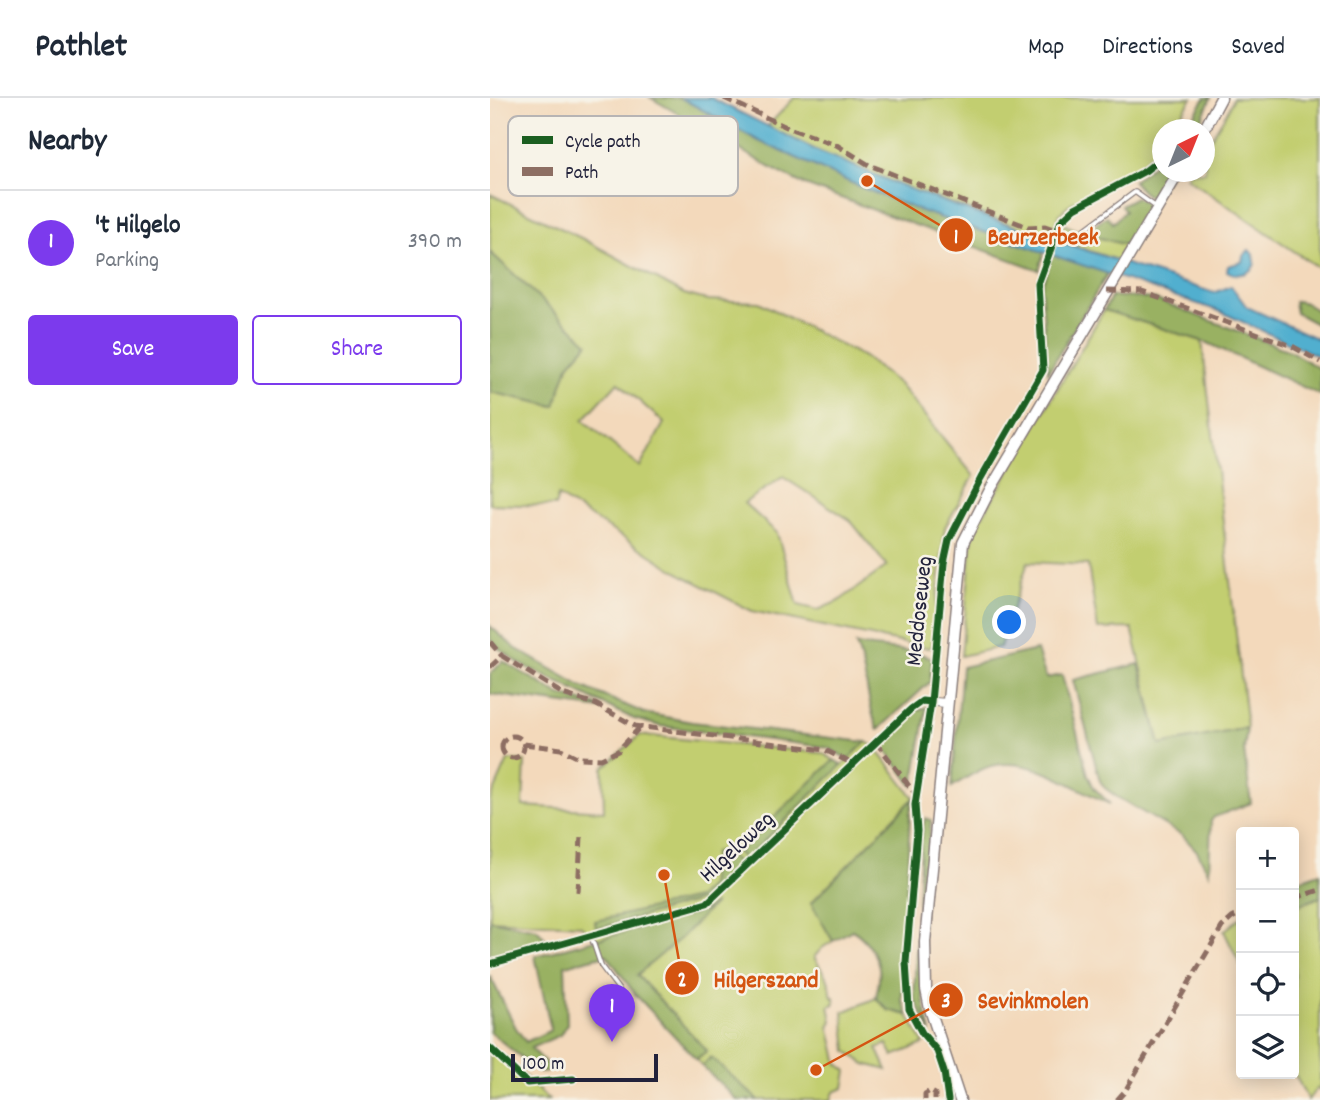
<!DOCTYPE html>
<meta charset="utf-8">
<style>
body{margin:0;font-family:Dekko,sans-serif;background:#f2f2f3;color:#1f2937}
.controls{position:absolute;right:21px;bottom:21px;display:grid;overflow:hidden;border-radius:7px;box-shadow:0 4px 18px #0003}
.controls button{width:63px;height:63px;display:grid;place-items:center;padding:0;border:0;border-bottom:2px solid #e0e1e3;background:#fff;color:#1f2937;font:35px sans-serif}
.compass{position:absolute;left:662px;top:21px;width:63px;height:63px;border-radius:50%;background:#fff;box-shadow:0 4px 18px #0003;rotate:43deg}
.scale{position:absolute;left:21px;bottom:18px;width:147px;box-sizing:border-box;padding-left:7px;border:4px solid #22223b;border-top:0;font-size:19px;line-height:24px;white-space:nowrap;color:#22223b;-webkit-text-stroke:5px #f7f3e8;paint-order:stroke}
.you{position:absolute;left:520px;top:525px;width:24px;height:24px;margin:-18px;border:5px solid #fff;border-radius:50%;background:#1a73e8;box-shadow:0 0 0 10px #1a73e833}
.badge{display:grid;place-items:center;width:46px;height:46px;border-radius:50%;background:#7c3aed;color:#fff;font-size:23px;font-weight:700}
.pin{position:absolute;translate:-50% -58px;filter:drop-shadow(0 2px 4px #0008)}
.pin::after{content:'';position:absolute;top:37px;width:24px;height:21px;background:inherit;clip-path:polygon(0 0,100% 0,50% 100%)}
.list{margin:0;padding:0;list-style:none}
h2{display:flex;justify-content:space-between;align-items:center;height:91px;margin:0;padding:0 28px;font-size:30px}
h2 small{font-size:23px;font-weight:400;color:#747a83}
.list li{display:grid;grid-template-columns:46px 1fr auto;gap:21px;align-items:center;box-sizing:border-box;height:105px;padding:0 28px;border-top:2px solid #e0e1e3}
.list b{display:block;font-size:26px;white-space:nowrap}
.list p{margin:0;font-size:23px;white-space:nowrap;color:#747a83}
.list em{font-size:23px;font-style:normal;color:#747a83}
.actions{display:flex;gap:14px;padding:21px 28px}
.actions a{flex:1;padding:16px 0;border:2px solid #7c3aed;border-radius:7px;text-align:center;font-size:24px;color:#7c3aed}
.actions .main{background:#7c3aed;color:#fff}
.icon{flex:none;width:38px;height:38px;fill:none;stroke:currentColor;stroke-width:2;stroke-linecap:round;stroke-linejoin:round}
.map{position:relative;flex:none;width:830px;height:1002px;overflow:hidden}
header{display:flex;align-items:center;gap:42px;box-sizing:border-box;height:98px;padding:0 35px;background:#fff;border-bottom:2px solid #e0e1e3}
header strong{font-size:33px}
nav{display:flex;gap:38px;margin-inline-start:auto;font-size:24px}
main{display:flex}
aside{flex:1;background:#fff}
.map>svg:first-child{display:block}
.green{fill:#c2ce70;stroke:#727856;stroke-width:2;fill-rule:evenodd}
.forest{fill:#99b162;stroke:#5e6a4e;stroke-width:2}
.water{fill:#51afcf;stroke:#3a6885;stroke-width:2}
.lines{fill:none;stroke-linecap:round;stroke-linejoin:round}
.lane-casing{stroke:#8a7e7b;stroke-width:6}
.street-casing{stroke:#8a7e7b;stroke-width:10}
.secondary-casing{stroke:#8a7e7b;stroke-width:13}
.lane{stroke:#fff;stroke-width:3.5}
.street{stroke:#fff;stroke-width:8}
.secondary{stroke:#fff;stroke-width:10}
.quiet{stroke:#8d6e63;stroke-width:5;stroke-dasharray:10 5;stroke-linecap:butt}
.cycleway-casing{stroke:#f7f3e8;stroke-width:11}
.cycleway{stroke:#1b5e20;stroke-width:7}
.labels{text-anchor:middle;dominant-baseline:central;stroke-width:5;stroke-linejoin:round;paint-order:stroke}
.street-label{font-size:23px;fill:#22223b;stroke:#f7f3e8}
.key{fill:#f7f3e8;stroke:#b7b4b4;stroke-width:2}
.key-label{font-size:19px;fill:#22223b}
.leader{fill:none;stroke:#d45411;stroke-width:2.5}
.callout-dot{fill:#d45411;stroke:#f7f3e8;stroke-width:2.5}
.mark-label{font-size:21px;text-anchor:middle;font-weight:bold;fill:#fff}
.callout-label{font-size:24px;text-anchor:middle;font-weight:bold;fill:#d45411;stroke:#f7f3e8;stroke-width:5;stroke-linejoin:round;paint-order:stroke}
</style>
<header>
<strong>Pathlet</strong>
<nav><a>Map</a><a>Directions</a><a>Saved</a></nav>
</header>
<main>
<aside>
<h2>Nearby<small></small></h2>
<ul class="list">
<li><span class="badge">1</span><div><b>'t Hilgelo</b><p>Parking</p></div><em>390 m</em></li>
</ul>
<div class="actions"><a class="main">Save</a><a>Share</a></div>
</aside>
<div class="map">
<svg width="830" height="1002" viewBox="0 0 830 1002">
<rect width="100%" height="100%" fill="#f7f3e8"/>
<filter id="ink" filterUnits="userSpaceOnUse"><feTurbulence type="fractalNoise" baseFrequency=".0143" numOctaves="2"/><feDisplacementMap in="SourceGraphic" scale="14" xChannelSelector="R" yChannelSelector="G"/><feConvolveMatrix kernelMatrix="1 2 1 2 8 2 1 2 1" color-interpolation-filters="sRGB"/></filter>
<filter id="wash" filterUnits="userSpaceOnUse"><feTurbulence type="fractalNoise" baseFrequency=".00686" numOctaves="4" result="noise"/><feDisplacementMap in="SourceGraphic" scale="28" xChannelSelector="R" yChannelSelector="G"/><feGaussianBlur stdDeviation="1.57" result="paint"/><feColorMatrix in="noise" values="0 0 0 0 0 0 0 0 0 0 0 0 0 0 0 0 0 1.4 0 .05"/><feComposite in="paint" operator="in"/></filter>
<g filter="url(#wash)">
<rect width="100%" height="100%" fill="#f3d9bb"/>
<path class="green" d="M304,0H702L682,31L673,32L672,45C648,77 607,86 576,109L569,117L560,140L412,88L328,53L277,29Z
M743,0H830V171L696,79L700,74H715V50L737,14Z
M0,96L93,141L194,196L216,202L269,204L374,259L409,286L484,378L455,429L442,549L438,550L262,513L192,477L68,398L65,408L0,406V294L64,308L78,268L98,245L0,154ZM128,284L174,325L150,369L93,322ZM293,379L360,422L397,468L349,503L328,512L308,507L287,435L254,405Z
M573,126L596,136L636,147L627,162L567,142Z
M614,212L712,243L757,630L670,647L642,530L608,531L598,467L538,464L510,549L471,558L483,434Z
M150,637L332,655L352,667L376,644L385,649L424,700L321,805L343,843L332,850L324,859L338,882L342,899H344L345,906L339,908L342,923L339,928L348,966L357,973L354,990L344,994L341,1002H268L221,960L212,968L206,961L216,954L147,877L90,827L0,822V703L18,662L35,663L33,708L114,713L113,670Z
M830,799V993L827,990L818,1002L804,975V809Z
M750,820L751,821V868L734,833Z
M386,900L398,912L418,917L434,946L403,958L397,946L387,950L397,972L375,966L357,953L353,914Z
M0,954L13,958L59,1002H0Z"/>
<path class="forest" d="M161,0H191L269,43L373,90L431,113L554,154L549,172L315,87L285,72Z
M715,0H721L708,29L706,31H696Z
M672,59L673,74H681L664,100C655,98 649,90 643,83Z
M646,99L657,106L658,111L636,147L596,136L597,133L617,118L623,125L635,113L631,107Z
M0,154L98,245L78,268L65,308L0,294Z
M562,157L618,175L558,274L551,190Z
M622,198L664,201L800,253L830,271V297L718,245L614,212Z
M807,203L816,205L830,215V228L806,215L804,204Z
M0,528L25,550L93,589L154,615L202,624L376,644L358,661L338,650L327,648L170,628L144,621L30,566L7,549L0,541Z
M366,547L425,554L442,560L440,584L388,632C376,605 378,575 366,547Z
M547,552L556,580L572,577L598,677L604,690L620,706C584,691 542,657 501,668C487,672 474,681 462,689L472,569Z
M13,563L70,597L102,606L112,611L0,596V576Z
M649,566L670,647L757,630L754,652L761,705L724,719L721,723L719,775L707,753L693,738L627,699L615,690L610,683L583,582Z
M437,609L423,688L391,645L427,612Z
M344,662L352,667L255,762L247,754Z
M424,700L420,715L412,902L418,917L398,912L386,900C387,891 391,879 389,870C386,855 375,839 362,832L343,843L321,805Z
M435,720L441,722L429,862L434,905L441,935L424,900L431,740Z
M231,752L236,753L250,767L212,802L106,831L105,823L207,800L220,788L224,754Z
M830,775V799L804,809V784Z
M225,805L191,840L147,877L217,953L206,961L145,896L117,857L75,867L77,926L70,937L41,950L60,969L57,973L50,975L0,934V878L26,930L36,944L61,932L45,858L213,813Z
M0,822L47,831L59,845L0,858Z
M221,959L268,1002H247L212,968Z"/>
<path class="water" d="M191,0H221L328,53L412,88L487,116L724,195L741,188L757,209L830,242V259L729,213L431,113L373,90L269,43Z
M759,152C776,168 753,183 737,173L738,168L752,164L753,158Z"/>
</g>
<g filter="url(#ink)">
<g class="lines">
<defs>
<path id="lane" d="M594,132L645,94L666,109
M101,838L111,868L129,892"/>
<path id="street" d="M0,866L217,805L421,611L432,603L457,605"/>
<path id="secondary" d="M714,32L731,0
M470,1002L440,911L436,891L435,844L473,445L500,392L689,74"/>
</defs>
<use href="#lane" class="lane-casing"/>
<use href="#street" class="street-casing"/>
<use href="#secondary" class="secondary-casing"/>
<use href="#lane" class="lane"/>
<use href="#street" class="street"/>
<use href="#secondary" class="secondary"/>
<path class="quiet" d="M234,0L301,31L345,46L379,67L538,129L555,128L585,139L594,132
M617,193L652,194L802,248L830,264
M0,544L12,558
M0,569L12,558L73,596L105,606L145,628L335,652L363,666
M12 649a11 11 0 1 1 22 0a11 11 0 1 1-22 0Z
M386,644L426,697
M34,646L71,651L89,660L111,661L128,653L150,629
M88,794L91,738
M804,800L830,792
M435,1002V996L440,993L445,996V1002
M627,1002L635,993L732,829L742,820L751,815"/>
<defs>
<path id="cycleway" d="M0,866L217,805L421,611L432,603L441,604
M0,950L37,985L83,981
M458,1002L454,974L447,953L432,935L419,911L416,864L427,733L425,707L441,604L454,465L459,442L491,380L553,272L548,186L571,123L585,110L655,73L673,59"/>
</defs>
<use href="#cycleway" class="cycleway-casing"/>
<use href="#cycleway" class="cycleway"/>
</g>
</g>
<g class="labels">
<g class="street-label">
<text transform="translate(431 513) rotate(-84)">Meddoseweg</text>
<text transform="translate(248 750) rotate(-43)">Hilgeloweg</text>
</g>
</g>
<rect x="18" y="18" width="230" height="80" rx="10" class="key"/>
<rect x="32" y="38" width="31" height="8" fill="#1b5e20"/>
<rect x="32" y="69" width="31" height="9" fill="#8d6e63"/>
<g class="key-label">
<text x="75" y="49">Cycle path</text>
<text x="75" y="80">Path</text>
</g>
<path class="leader" d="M377 83L466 137M174 777L192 880M326 972L456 902"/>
<g class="callout-dot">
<circle cx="377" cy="83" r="7"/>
<circle cx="174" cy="777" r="7"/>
<circle cx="326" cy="972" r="7"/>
<circle cx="466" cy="137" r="18"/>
<circle cx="192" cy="880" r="18"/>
<circle cx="456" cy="902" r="18"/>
</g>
<g class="mark-label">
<text x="466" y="145">1</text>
<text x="192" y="888">2</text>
<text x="456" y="909">3</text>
</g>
<g class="callout-label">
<text x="553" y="146">Beurzerbeek</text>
<text x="276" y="889">Hilgerszand</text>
<text x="543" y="910">Sevinkmolen</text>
</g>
</svg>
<div class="controls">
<button>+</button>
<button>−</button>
<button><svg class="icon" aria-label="locate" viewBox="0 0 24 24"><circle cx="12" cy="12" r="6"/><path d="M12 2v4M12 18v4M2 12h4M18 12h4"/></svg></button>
<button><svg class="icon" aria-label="layers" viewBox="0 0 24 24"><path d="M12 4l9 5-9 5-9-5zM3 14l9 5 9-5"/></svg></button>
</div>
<svg class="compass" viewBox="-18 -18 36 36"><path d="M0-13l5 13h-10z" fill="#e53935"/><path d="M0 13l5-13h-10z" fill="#747a83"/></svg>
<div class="scale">100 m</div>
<div class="you"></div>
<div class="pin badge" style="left:122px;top:944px">1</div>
</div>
</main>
